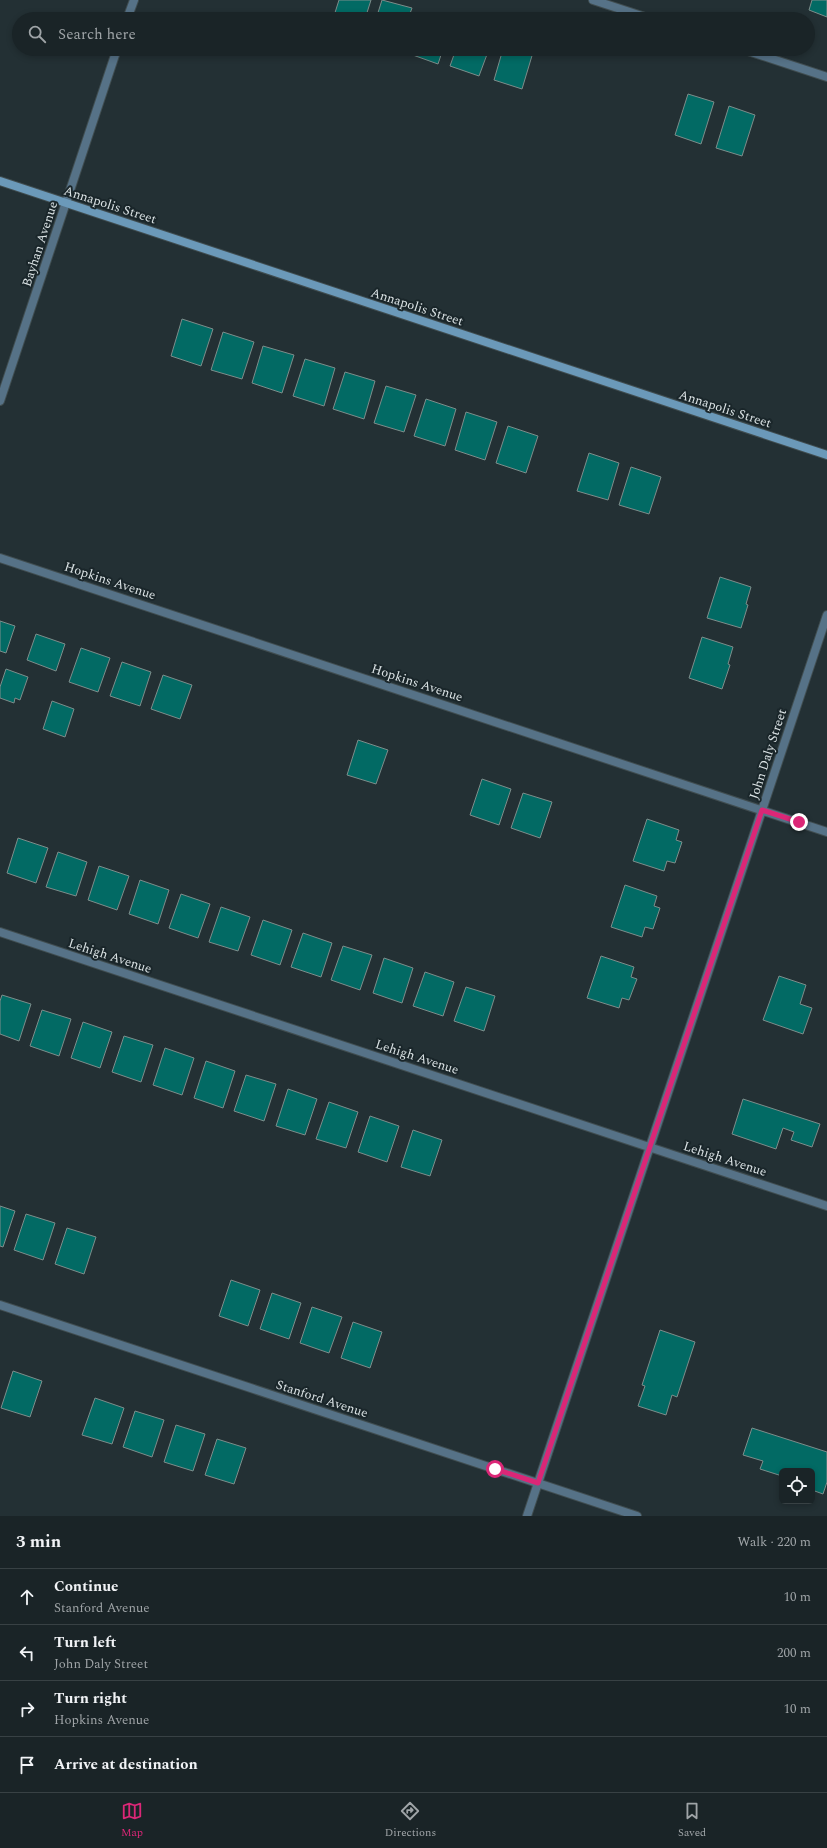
<!DOCTYPE html>
<meta charset="utf-8">
<style>
body{margin:0;font-family:Spectral,serif;background:#232c2f;color:#f1f3f6}
.controls{position:absolute;right:12px;bottom:12px;display:grid;overflow:hidden;border-radius:6px;box-shadow:0 2px 6px #0003}
.controls button{width:36px;height:36px;display:grid;place-items:center;padding:0;border:0;border-bottom:1px solid #384144;background:#1a2427;color:#f1f3f6;font:20px sans-serif}
.stop{position:absolute;width:12px;height:12px;margin:-9px;border:3px solid #db2777;border-radius:50%;background:#fff}
.stop.end{background:#db2777;border-color:#fff;box-shadow:0 1px 4px #0008}
.list{margin:0;padding:0;list-style:none}
h2{display:flex;justify-content:space-between;align-items:center;height:52px;margin:0;padding:0 16px;font-size:17px}
h2 small{font-size:13px;font-weight:400;color:#9fa4a7}
.list li{display:grid;grid-template-columns:26px 1fr auto;gap:12px;align-items:center;box-sizing:border-box;height:56px;padding:0 16px;border-top:1px solid #384144}
.list b{display:block;font-size:15px;white-space:nowrap}
.list p{margin:0;font-size:13px;white-space:nowrap;color:#9fa4a7}
.list em{font-size:13px;font-style:normal;color:#9fa4a7}
.icon{flex:none;width:22px;height:22px;fill:none;stroke:currentColor;stroke-width:2;stroke-linecap:round;stroke-linejoin:round}
.map{position:relative;flex:none;width:827px;height:1516px;overflow:hidden}
.search{position:absolute;background:#1a2427;box-shadow:0 2px 6px #0003;left:12px;right:12px;top:12px;height:44px;display:flex;align-items:center;gap:10px;box-sizing:border-box;padding:0 14px;border-radius:22px;color:#9fa4a7;font-size:15px}
.sheet{height:276px;background:#1a2427}
nav{display:flex;justify-content:space-around;align-items:center;box-sizing:border-box;height:56px;border-top:1px solid #384144;background:#1a2427;font-size:11px;color:#9fa4a7}
nav a{display:grid;justify-items:center;gap:2px}
nav .on{color:#db2777}
.map>svg:first-child{display:block}
.building{fill:#026a64;stroke:#7d8d8b}
.lines{fill:none;stroke-linecap:round;stroke-linejoin:round}
.street-casing{stroke:#404d50;stroke-width:10}
.secondary-casing{stroke:#404d50;stroke-width:10}
.street{stroke:#567287;stroke-width:8}
.secondary{stroke:#6b99b9;stroke-width:8}
.route{stroke:#db2777;stroke-width:5}
.labels{text-anchor:middle;dominant-baseline:central;stroke-width:4;stroke-linejoin:round;paint-order:stroke}
.street-label{font-size:13px;fill:#dbe3e5;stroke:#1a262a}
</style>
<div class="map">
<svg width="827" height="1516" viewBox="0 0 827 1516">
<rect width="100%" height="100%" fill="#233034"/>
<path class="building" d="M339,0H371L365,19H333Z
M382,0L412,8L408,19H376Z
M812,0H827V17L809,10Z
M424,13L442,19H421Z
M411,49H443L438,64L410,54Z
M456,49H489L479,76L450,66Z
M503,49H534L522,89L494,80Z
M688,94L714,102L701,144L675,135Z
M729,106L755,115L742,156L716,148Z
M182,319L213,329L201,366L171,356Z
M223,332L254,342L242,379L211,370Z
M263,346L294,355L282,393L252,383Z
M305,359L335,368L324,406L293,396Z
M345,372L375,381L364,419L333,409Z
M386,386L416,395L404,432L374,423Z
M426,399L456,409L445,446L414,436Z
M466,412L497,422L485,460L455,450Z
M508,426L538,436L526,473L496,463Z
M589,453L619,463L608,500L577,491Z
M631,467L661,477L649,514L619,505Z
M720,577L751,587L746,604L748,605L741,628L707,618Z
M0,621L15,626L6,653L0,651Z
M36,634L65,644L56,671L27,660Z
M702,637L733,647L728,664L730,665L722,689L689,678Z
M81,648L110,658L98,692L69,682Z
M122,662L151,672L140,706L110,696Z
M6,669L28,677L20,700L15,698L14,703L0,698V687Z
M163,675L192,685L180,719L151,709Z
M52,701L74,709L65,737L43,729Z
M358,740L388,750L376,784L347,775Z
M482,779L511,789L499,825L470,815Z
M523,793L552,802L540,838L511,828Z
M647,819L679,830L676,840L682,842L675,863L667,861L664,871L633,861Z
M18,838L48,848L36,883L7,873Z
M58,852L87,862L76,896L46,887Z
M99,866L129,876L117,910L88,900Z
M140,880L169,890L158,924L129,914Z
M625,885L657,896L654,906L660,908L653,929L645,927L642,937L611,927Z
M181,894L210,904L198,938L169,928Z
M221,907L250,917L238,951L209,942Z
M263,920L292,930L280,965L251,955Z
M303,933L332,943L321,977L291,967Z
M343,946L372,955L360,990L331,980Z
M601,956L634,967L631,977L637,979L629,1000L622,998L619,1008L587,998Z
M384,958L413,968L402,1003L373,993Z
M425,972L454,982L443,1016L413,1006Z
M779,976L806,985L800,1004L812,1008L803,1034L763,1020Z
M466,987L495,996L484,1031L454,1021Z
M2,995L31,1004L19,1041L0,1034V1001Z
M42,1010L71,1019L59,1056L30,1046Z
M83,1022L112,1032L100,1068L71,1058Z
M124,1036L153,1045L141,1082L112,1072Z
M165,1048L194,1058L182,1095L153,1085Z
M206,1061L235,1071L223,1108L194,1098Z
M246,1075L276,1084L264,1121L234,1111Z
M288,1089L317,1099L305,1135L276,1126Z
M743,1099L820,1124L812,1147L791,1140L794,1132L783,1128L776,1149L732,1134Z
M329,1102L358,1112L346,1148L316,1139Z
M370,1116L399,1126L387,1162L358,1152Z
M413,1130L442,1140L430,1176L401,1167Z
M0,1206L15,1211L3,1247L0,1246Z
M26,1214L55,1223L43,1260L14,1250Z
M67,1228L96,1237L84,1274L55,1264Z
M231,1280L260,1290L248,1326L219,1316Z
M272,1293L301,1303L289,1339L260,1329Z
M312,1307L342,1317L329,1353L300,1343Z
M353,1322L382,1332L370,1368L341,1358Z
M660,1330L695,1342L677,1397L672,1395L666,1415L638,1406L645,1386L642,1385Z
M13,1371L42,1381L30,1417L1,1408Z
M95,1398L124,1408L112,1444L82,1435Z
M135,1411L164,1420L152,1457L123,1447Z
M176,1425L205,1434L193,1471L164,1462Z
M752,1428L827,1452V1482L823,1494L812,1490V1471H782V1476L760,1469L763,1461L743,1455Z
M217,1439L246,1448L234,1484L205,1475Z"/>
<g class="lines">
<defs>
<path id="street" d="M593,0L651,19
M127,19L134,0
M742,49L827,77
M0,401L117,49
M0,558L827,832
M0,932L827,1206
M0,1305L637,1516
M527,1516L827,615"/>
<path id="secondary" d="M0,181L827,455"/>
</defs>
<use href="#street" class="street-casing"/>
<use href="#secondary" class="secondary-casing"/>
<use href="#street" class="street"/>
<use href="#secondary" class="secondary"/>
</g>
<g class="lines">
<path class="route" d="M495,1469L538,1483L762,810L799,822"/>
</g>
<g class="labels">
<g class="street-label">
<text transform="translate(110 205) rotate(18)">Annapolis Street</text>
<text transform="translate(40 244) rotate(-72)">Bayhan Avenue</text>
<text transform="translate(417 307) rotate(18)">Annapolis Street</text>
<text transform="translate(725 409) rotate(18)">Annapolis Street</text>
<text transform="translate(110 581) rotate(18)">Hopkins Avenue</text>
<text transform="translate(417 683) rotate(18)">Hopkins Avenue</text>
<text transform="translate(768 754) rotate(-72)">John Daly Street</text>
<text transform="translate(110 956) rotate(18)">Lehigh Avenue</text>
<text transform="translate(417 1057) rotate(18)">Lehigh Avenue</text>
<text transform="translate(725 1159) rotate(18)">Lehigh Avenue</text>
<text transform="translate(322 1399) rotate(18)">Stanford Avenue</text>
</g>
</g>
</svg>
<div class="controls">
<button><svg class="icon" aria-label="locate" viewBox="0 0 24 24"><circle cx="12" cy="12" r="6"/><path d="M12 2v4M12 18v4M2 12h4M18 12h4"/></svg></button>
</div>
<div class="stop" style="left:495px;top:1469px"></div>
<div class="stop end" style="left:799px;top:822px"></div>
<div class="search"><svg class="icon" aria-label="search" viewBox="0 0 24 24"><circle cx="10" cy="10" r="6"/><path d="M15 15l6 6"/></svg>Search here</div>
</div>
<section class="sheet">
<h2>3 min<small>Walk · 220 m</small></h2>
<ul class="list">
<li><svg class="icon" aria-label="ahead" viewBox="0 0 24 24"><path d="M12 20V5M6 11l6-6 6 6"/></svg><div><b>Continue</b><p>Stanford Avenue</p></div><em>10 m</em></li>
<li><svg class="icon" aria-label="left" viewBox="0 0 24 24"><path d="M17 20v-9H6M10 6l-5 5 5 5"/></svg><div><b>Turn left</b><p>John Daly Street</p></div><em>200 m</em></li>
<li><svg class="icon" aria-label="right" viewBox="0 0 24 24"><path d="M7 20v-9h11M14 6l5 5-5 5"/></svg><div><b>Turn right</b><p>Hopkins Avenue</p></div><em>10 m</em></li>
<li><svg class="icon" aria-label="arrive" viewBox="0 0 24 24"><path d="M6 21V4h12l-3 4 3 4H6"/></svg><div><b>Arrive at destination</b></div></li>
</ul>
</section>
<nav>
<a class="on"><svg class="icon" aria-label="map" viewBox="0 0 24 24"><path d="M3 6l6-2 6 2 6-2v14l-6 2-6-2-6 2zM9 4v14M15 6v14"/></svg>Map</a>
<a><svg class="icon" aria-label="directions" viewBox="0 0 24 24"><path d="M12 3l9 9-9 9-9-9zM9 14v-3h6M13 9l2 2-2 2"/></svg>Directions</a>
<a><svg class="icon" aria-label="saved" viewBox="0 0 24 24"><path d="M7 4h10v16l-5-4-5 4z"/></svg>Saved</a>
</nav>
